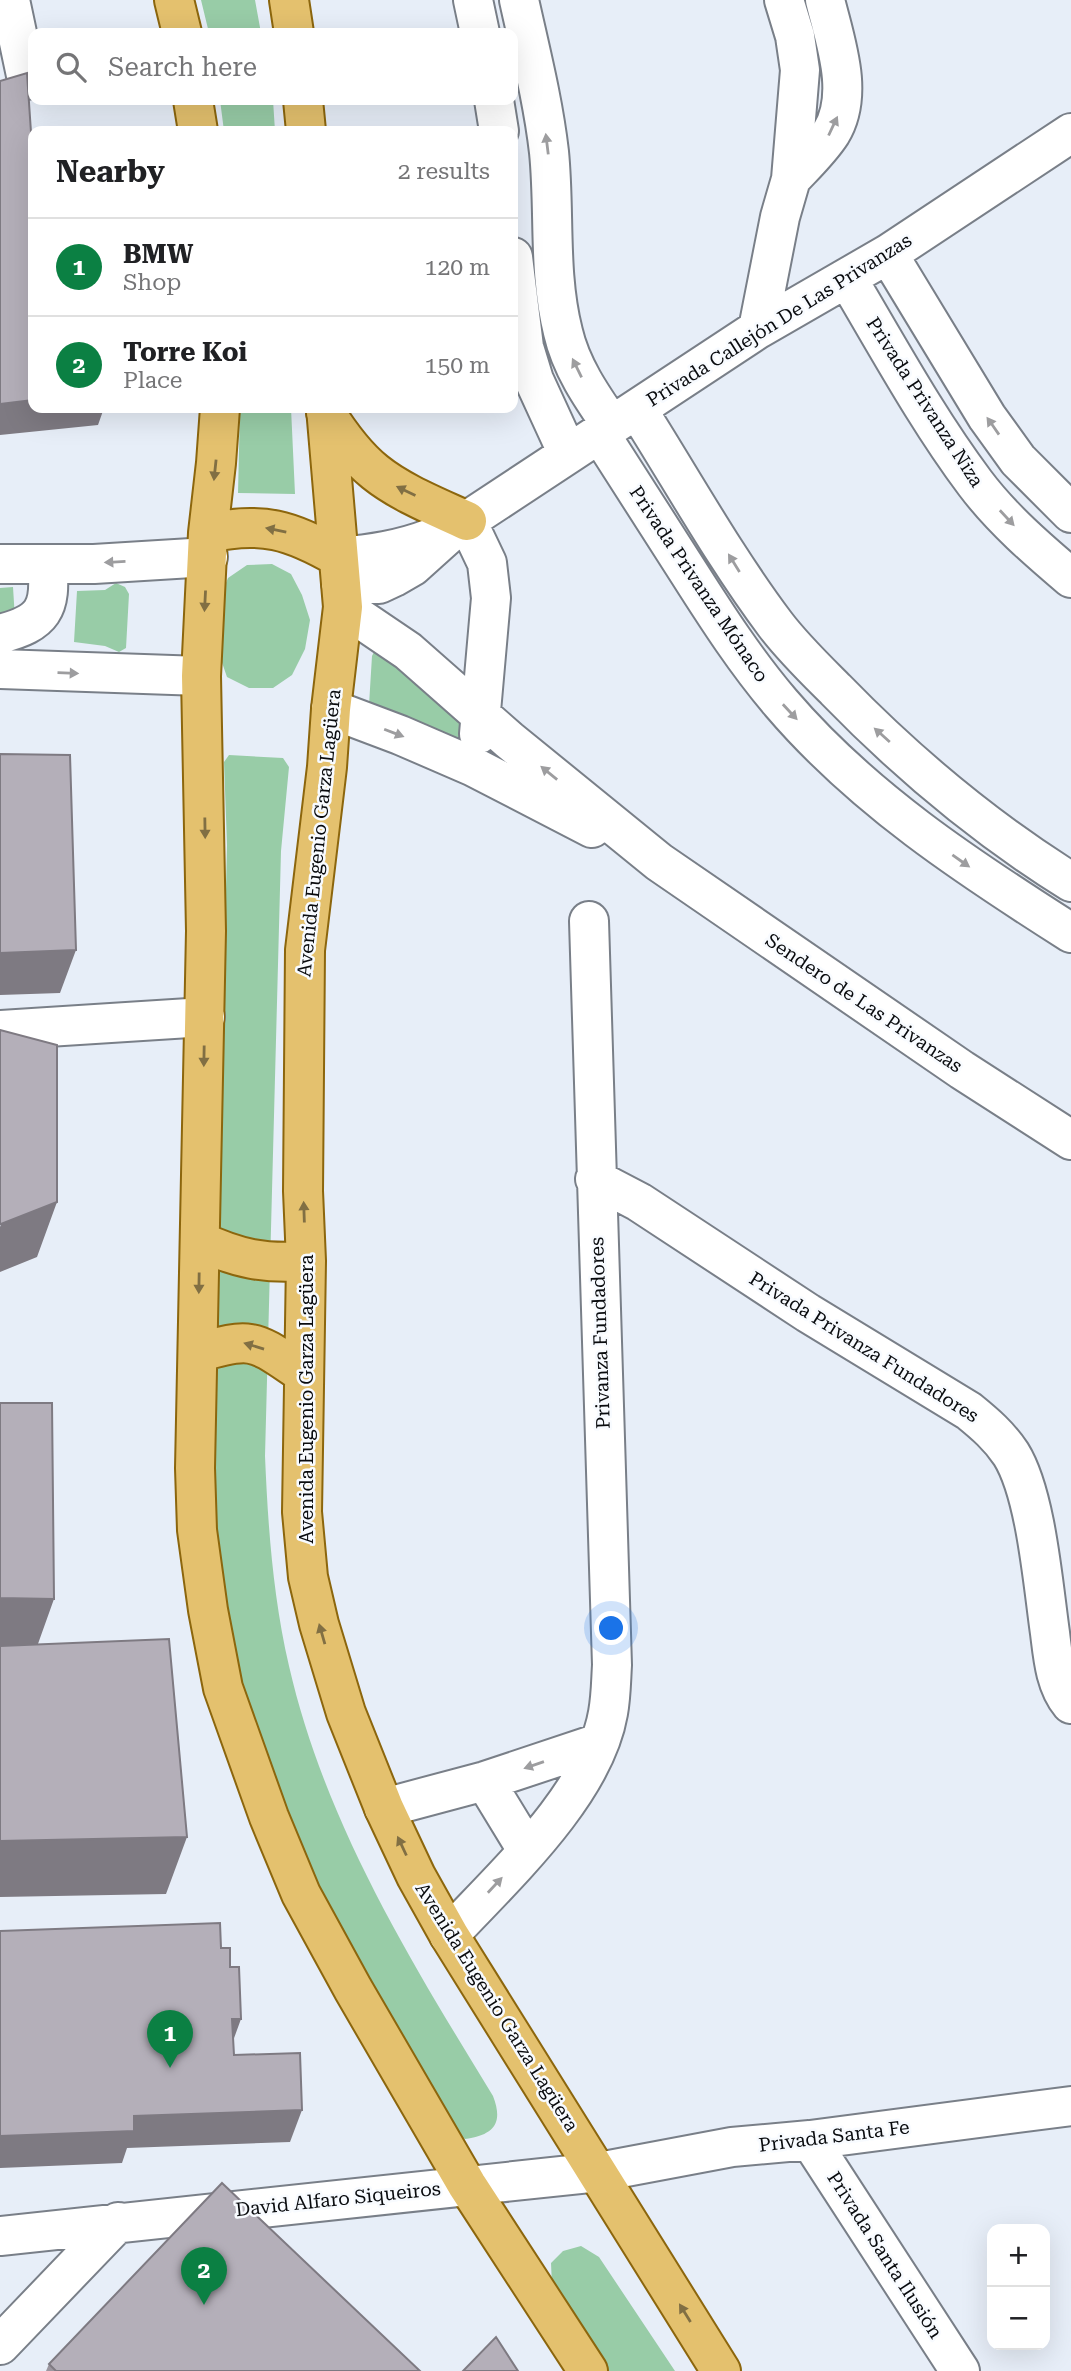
<!DOCTYPE html>
<meta charset="utf-8">
<style>
body{margin:0;font-family:"Roboto Serif",serif;background:#f6f6f6;color:#202124}
.controls{position:absolute;right:21px;bottom:21px;display:grid;overflow:hidden;border-radius:14px;box-shadow:0 7px 28px #0002}
.controls button{width:63px;height:63px;display:grid;place-items:center;padding:0;border:0;border-bottom:2px solid #e0e0e0;background:#fff;color:#202124;font:35px sans-serif}
.you{position:absolute;left:612px;top:1629px;width:24px;height:24px;margin:-18px;border:5px solid #fff;border-radius:50%;background:#1a73e8;box-shadow:0 0 0 10px #1a73e833}
.badge{display:grid;place-items:center;width:46px;height:46px;border-radius:50%;background:#0b8043;color:#fff;font-size:23px;font-weight:700}
.pin{position:absolute;translate:-50% -58px;filter:drop-shadow(0 2px 4px #0008)}
.pin::after{content:'';position:absolute;top:37px;width:24px;height:21px;background:inherit;clip-path:polygon(0 0,100% 0,50% 100%)}
.list{margin:0;padding:0;list-style:none}
h2{display:flex;justify-content:space-between;align-items:center;height:91px;margin:0;padding:0 28px;font-size:30px}
h2 small{font-size:23px;font-weight:400;color:#757577}
.list li{display:grid;grid-template-columns:46px 1fr auto;gap:21px;align-items:center;box-sizing:border-box;height:98px;padding:0 28px;border-top:2px solid #e0e0e0}
.list b{display:block;font-size:26px;white-space:nowrap}
.list p{margin:0;font-size:23px;white-space:nowrap;color:#757577}
.list em{font-size:23px;font-style:normal;color:#757577}
.icon{flex:none;width:38px;height:38px;fill:none;stroke:currentColor;stroke-width:2;stroke-linecap:round;stroke-linejoin:round}
.map{position:relative;flex:none;width:1071px;height:2371px;overflow:hidden}
.search{position:absolute;background:#fff;box-shadow:0 7px 28px #0002;left:28px;top:28px;width:490px;height:77px;display:flex;align-items:center;gap:18px;box-sizing:border-box;padding:0 24px;border-radius:14px;color:#757577;font-size:26px}
.panel{position:absolute;background:#fff;box-shadow:0 7px 28px #0002;left:28px;top:126px;width:490px;height:287px;border-radius:14px}
.map>svg:first-child{display:block}
.grass{fill:#98cca7}
.lines{fill:none;stroke-linecap:round;stroke-linejoin:round}
.minor-casing{stroke:#797f88;stroke-width:42}
.major-casing{stroke:#8c660d;stroke-width:42}
.minor{stroke:#fff;stroke-width:38}
.major{stroke:#e4c16e;stroke-width:38}
.wall{fill:#9b969f}
.shaded-wall{fill:#7e7a82}
.building{fill:#b4afb9;stroke:#7e7a82;stroke-width:2}
.oneway{fill:#9d9d9f}
.oneway2{fill:#816f43}
.labels{text-anchor:middle;dominant-baseline:central;stroke-width:5;stroke-linejoin:round;paint-order:stroke}
.street-label{font-size:19px;fill:#090b0e;stroke:#f8fbff}
</style>
<div class="map">
<svg width="1071" height="2371" viewBox="0 0 1071 2371">
<rect width="100%" height="100%" fill="#e7eef8"/>
<path class="grass" d="M201,0H255L261,33H209Z
M220,100H273L275,131H224Z
M240,408H291L295,494L238,493Z
M272,564L291,574L302,595L310,620L305,649L292,675L273,688H249L227,677L217,648L218,602L228,578L247,565Z
M116,583L125,587L129,594L126,648L119,652L105,646L74,642L77,591L105,590Z
M13,587L15,619L0,621V588Z
M376,648L467,729L468,738L456,739L369,705L372,656Z
M229,755L283,758L289,767L281,851L265,1456C268,1527 273,1597 289,1666C325,1823 410,1960 493,2096C504,2124 493,2135 465,2139L453,2132L312,1887L236,1676L215,1546L213,1456L227,845L224,762Z
M581,2246L599,2257L675,2371H609L552,2286L551,2263L563,2251Z"/>
<g class="lines">
<defs>
<path id="minor" d="M10,0L27,80
M473,0L480,33
M519,0C530,50 543,100 549,152C555,212 548,273 563,332C571,367 592,397 612,426
M494,100L499,131
M791,179C804,165 820,150 831,133C855,94 835,41 825,0
M888,254L987,417L1018,460L1071,513
M513,257L524,347L534,380L568,454
M847,278C888,347 927,419 975,483C1002,519 1038,550 1071,578
M758,329L780,217L791,179L800,70L795,36L784,0
M637,409C682,480 724,556 775,624C793,648 815,669 836,690C906,762 986,829 1071,882
M600,434C629,480 659,526 689,573C717,617 746,662 781,703C862,798 967,867 1071,933
M467,521L487,563L491,598L479,734
M338,557C371,554 400,550 431,538
M0,564H94L208,557
M341,583L379,584L394,577L413,566L453,530L758,329L888,254L1071,133
M343,607L408,651L509,740L659,862L962,1070L1071,1140
M0,634C43,623 52,609 47,565
M0,669L201,676
M331,709L400,735L474,767L592,828
M0,1030L205,1017
M595,1179L639,1202L808,1313L969,1411C985,1424 999,1436 1011,1454C1036,1494 1043,1584 1050,1633C1053,1657 1055,1685 1071,1704
M485,1781L527,1850
M384,1808L485,1781L599,1743
M449,1935C503,1877 594,1794 608,1713C611,1697 611,1681 612,1665L589,921
M810,2140L960,2371
M0,2236L599,2172L732,2147L810,2140L1071,2106
M0,2345L118,2222"/>
<path id="major" d="M174,0L182,33
M289,0L294,33
M193,100L198,131
M303,100L306,131
M220,408L216,463L208,533L201,676L206,931L195,1468L197,1530L208,1610L223,1688L269,1817L301,1894L353,1989L467,2185L588,2371
M326,408L343,607L331,709L327,767L305,950L303,1191L306,1261L302,1512L308,1577L319,1624L346,1713L384,1808L416,1876L449,1935L721,2371
M326,413C340,435 355,456 375,472C401,493 437,507 467,521
M208,533C262,521 291,530 338,557
M200,1241C238,1259 264,1264 306,1261
M198,1353C255,1335 256,1342 304,1374"/>
</defs>
<use href="#minor" class="minor-casing"/>
<use href="#major" class="major-casing"/>
<use href="#minor" class="minor"/>
<use href="#major" class="major"/>
</g>
<path class="wall" d="M49,2364L420,2371H46Z"/>
<path class="shaded-wall" d="M33,400V408H104L98,425L0,435V404Z
M76,950L60,993L0,995V953Z
M57,1202L37,1257L0,1272V1227L1,1224Z
M0,1598L54,1599L34,1655L0,1654Z
M187,1837L166,1894L0,1897V1841Z
M232,2019H241L229,2052Z
M302,2110L290,2142L127,2148L122,2163L0,2168V2136L134,2116Z"/>
<path class="building" d="M27,73L33,162V400L0,404V81Z
M0,754L70,755L76,950L0,953Z
M0,1030L57,1045V1202L1,1224H0Z
M0,1403H52L54,1599L0,1598Z
M169,1639L187,1837L0,1841V1646Z
M220,1923L221,1948H230V1967H239L241,2019H232L234,2055L300,2053L302,2110L134,2116V2131L0,2136V1931Z
M222,2183L420,2371H56L49,2364Z
M496,2337L518,2371H463Z"/>
<defs><path id="oneway-solid" d="M-6-.8H1V-3.2L6.5 0L1 3.2V.8H-6Z" transform="scale(1.75)"/></defs>
<g class="oneway">
<use href="#oneway-solid" transform="translate(833 126) rotate(-65)"/>
<use href="#oneway-solid" transform="translate(547 144) rotate(-97)"/>
<use href="#oneway-solid" transform="translate(577 368) rotate(-116)"/>
<use href="#oneway-solid" transform="translate(993 426) rotate(-125)"/>
<use href="#oneway-solid" transform="translate(1007 518) rotate(47)"/>
<use href="#oneway-solid" transform="translate(115 562) rotate(177)"/>
<use href="#oneway-solid" transform="translate(734 563) rotate(-122)"/>
<use href="#oneway-solid" transform="translate(68 673) rotate(2)"/>
<use href="#oneway-solid" transform="translate(790 712) rotate(47)"/>
<use href="#oneway-solid" transform="translate(394 733) rotate(21)"/>
<use href="#oneway-solid" transform="translate(882 735) rotate(-138)"/>
<use href="#oneway-solid" transform="translate(549 773) rotate(-141)"/>
<use href="#oneway-solid" transform="translate(961 861) rotate(35)"/>
<use href="#oneway-solid" transform="translate(534 1765) rotate(161)"/>
<use href="#oneway-solid" transform="translate(495 1885) rotate(-47)"/>
</g>
<g class="oneway2">
<use href="#oneway-solid" transform="translate(215 470) rotate(96)"/>
<use href="#oneway-solid" transform="translate(406 491) rotate(-154)"/>
<use href="#oneway-solid" transform="translate(276 530) rotate(-169)"/>
<use href="#oneway-solid" transform="translate(205 601) rotate(93)"/>
<use href="#oneway-solid" transform="translate(205 828) rotate(89)"/>
<use href="#oneway-solid" transform="translate(204 1056) rotate(91)"/>
<use href="#oneway-solid" transform="translate(304 1212) rotate(-92)"/>
<use href="#oneway-solid" transform="translate(199 1283) rotate(91)"/>
<use href="#oneway-solid" transform="translate(254 1346) rotate(-163)"/>
<use href="#oneway-solid" transform="translate(322 1634) rotate(-106)"/>
<use href="#oneway-solid" transform="translate(402 1846) rotate(-115)"/>
<use href="#oneway-solid" transform="translate(685 2313) rotate(-122)"/>
</g>
<g class="labels">
<g class="street-label">
<text transform="translate(779 320) rotate(-32)">Privada Callejón De Las Privanzas</text>
<text transform="translate(925 402) rotate(57)">Privada Privanza Niza</text>
<text transform="translate(699 584) rotate(56)">Privada Privanza Mónaco</text>
<text transform="translate(319 833) rotate(-84)">Avenida Eugenio Garza Lagüera</text>
<text transform="translate(864 1003) rotate(34)">Sendero de Las Privanzas</text>
<text transform="translate(600 1333) rotate(-92)">Privanza Fundadores</text>
<text transform="translate(864 1347) rotate(32)">Privada Privanza Fundadores</text>
<text transform="translate(306 1399) rotate(-90)">Avenida Eugenio Garza Lagüera</text>
<text transform="translate(497 2007) rotate(58)">Avenida Eugenio Garza Lagüera</text>
<text transform="translate(834 2136) rotate(-7)">Privada Santa Fe</text>
<text transform="translate(338 2199) rotate(-6)">David Alfaro Siqueiros</text>
<text transform="translate(885 2255) rotate(57)">Privada Santa Ilusión</text>
</g>
</g>
</svg>
<div class="controls">
<button>+</button>
<button>−</button>
</div>
<div class="you"></div>
<div class="pin badge" style="left:170px;top:2068px">1</div>
<div class="pin badge" style="left:204px;top:2305px">2</div>
<div class="search"><svg class="icon" aria-label="search" viewBox="0 0 24 24"><circle cx="10" cy="10" r="6"/><path d="M15 15l6 6"/></svg>Search here</div>
<section class="panel">
<h2>Nearby<small>2 results</small></h2>
<ul class="list">
<li><span class="badge">1</span><div><b>BMW</b><p>Shop</p></div><em>120 m</em></li>
<li><span class="badge">2</span><div><b>Torre Koi</b><p>Place</p></div><em>150 m</em></li>
</ul>
</section>
</div>
